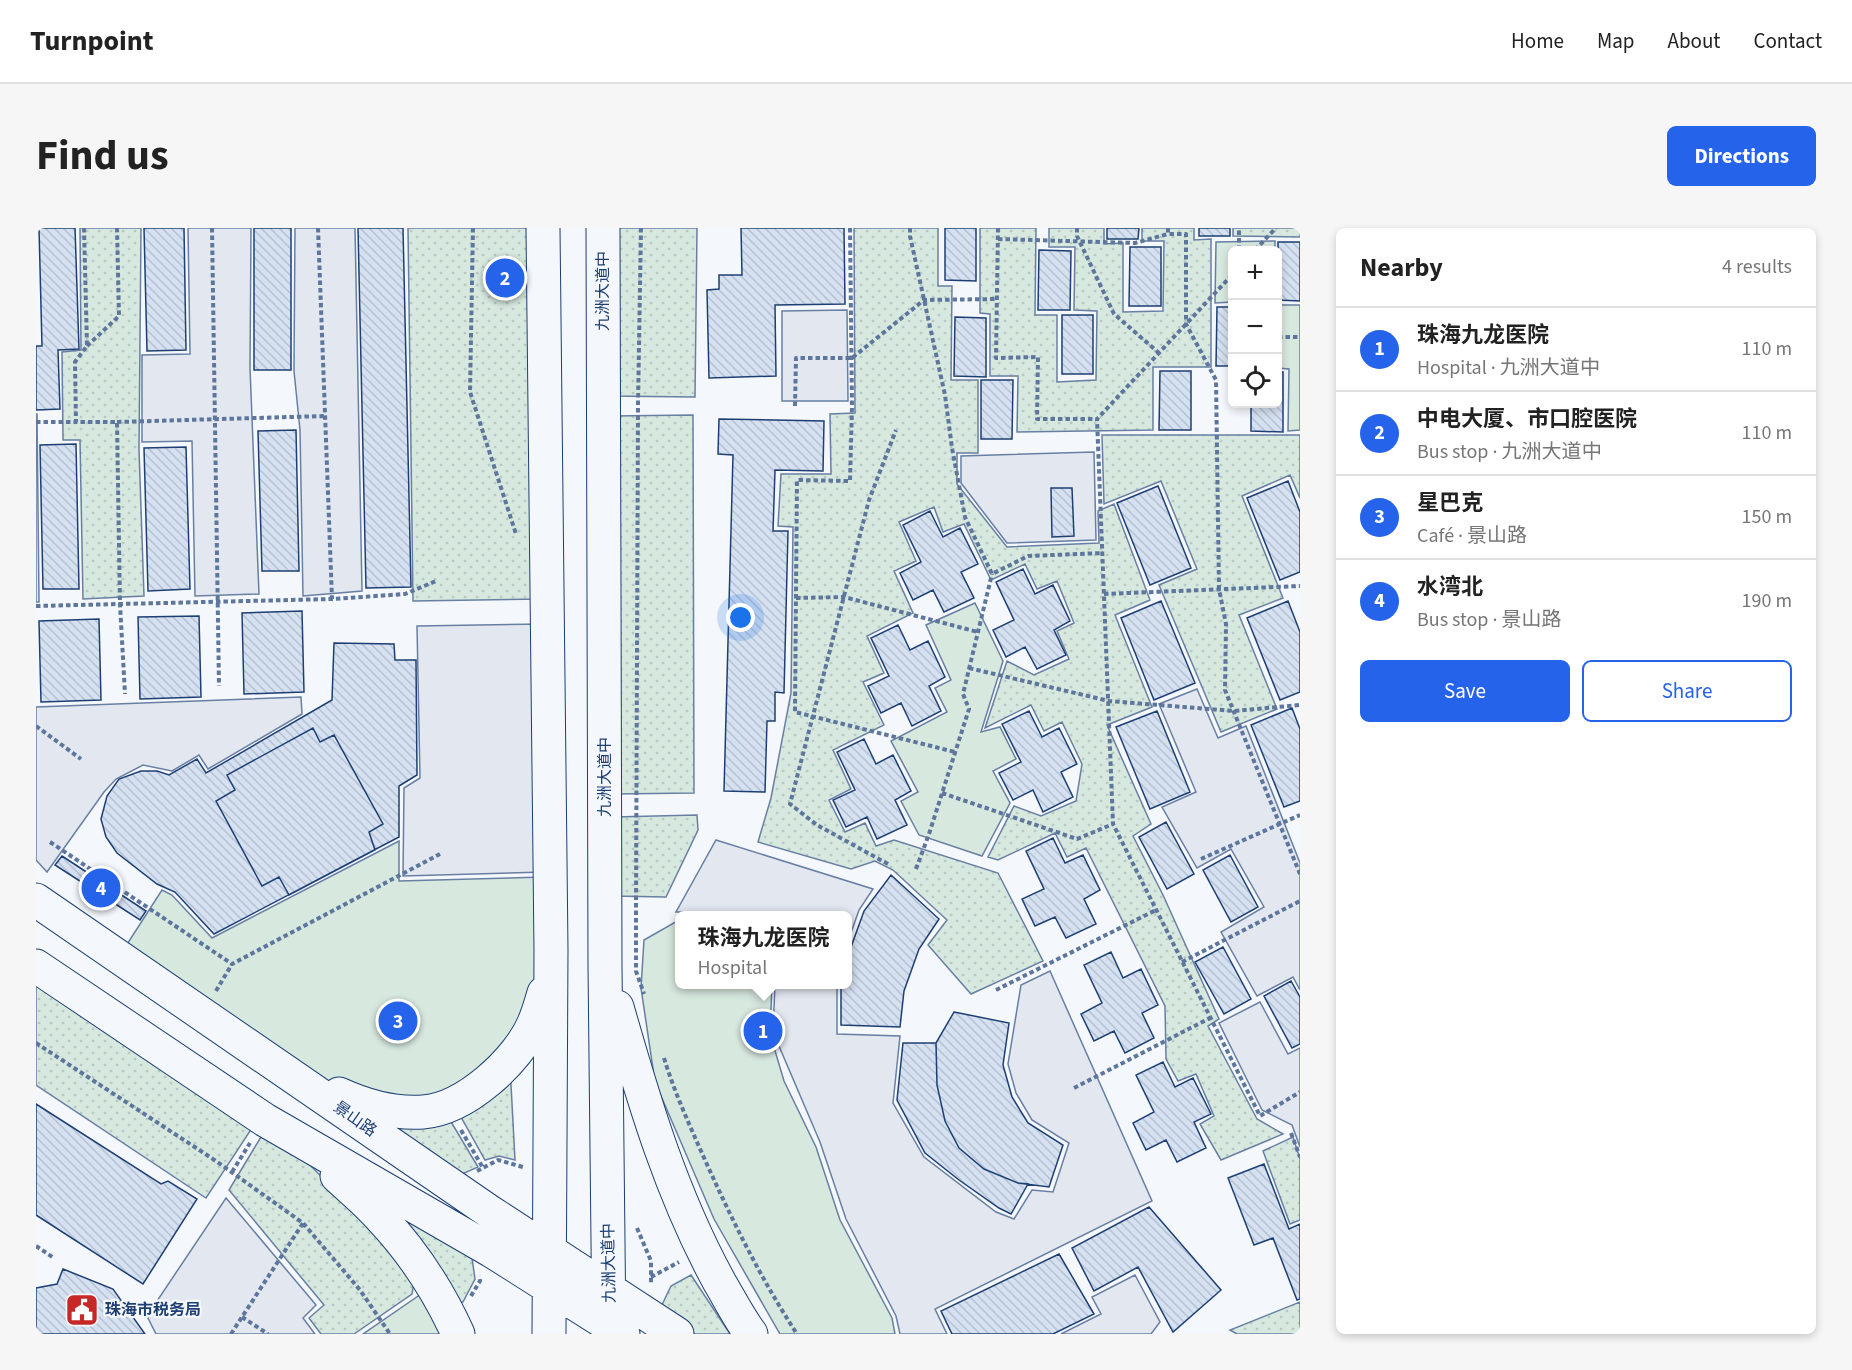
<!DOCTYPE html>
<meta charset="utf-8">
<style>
body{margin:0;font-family:"Source Sans 3","Noto Sans SC",sans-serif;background:#f6f6f6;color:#222}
.controls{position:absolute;right:18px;top:18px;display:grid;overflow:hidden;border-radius:9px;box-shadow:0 3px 9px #0003}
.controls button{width:54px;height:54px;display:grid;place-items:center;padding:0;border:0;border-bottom:2px solid #e0e0e0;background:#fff;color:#222;font:30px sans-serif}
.you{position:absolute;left:705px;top:390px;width:21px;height:21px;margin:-15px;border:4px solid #fff;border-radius:50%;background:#1a73e8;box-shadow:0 0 0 9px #1a73e833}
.badge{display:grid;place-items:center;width:39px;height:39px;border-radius:50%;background:#2563eb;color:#fff;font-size:20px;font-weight:700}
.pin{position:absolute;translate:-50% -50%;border:3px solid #fff;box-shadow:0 2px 6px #0006}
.popup{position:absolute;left:639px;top:683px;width:177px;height:78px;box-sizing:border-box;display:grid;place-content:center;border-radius:9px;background:#fff;filter:drop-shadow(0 2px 4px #0005);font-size:20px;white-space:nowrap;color:#767676}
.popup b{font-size:22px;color:#222}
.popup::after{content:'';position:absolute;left:50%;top:100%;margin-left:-12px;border:12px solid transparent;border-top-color:#fff}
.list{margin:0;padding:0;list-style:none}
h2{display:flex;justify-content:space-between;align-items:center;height:78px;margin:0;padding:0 24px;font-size:26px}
h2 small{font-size:20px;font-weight:400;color:#767676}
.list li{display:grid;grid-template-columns:39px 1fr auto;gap:18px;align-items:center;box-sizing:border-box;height:84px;padding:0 24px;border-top:2px solid #e0e0e0}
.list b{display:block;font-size:22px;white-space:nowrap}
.list p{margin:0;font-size:20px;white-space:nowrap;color:#767676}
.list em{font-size:20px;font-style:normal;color:#767676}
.actions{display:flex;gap:12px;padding:18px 24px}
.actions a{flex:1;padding:14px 0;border:2px solid #2563eb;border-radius:9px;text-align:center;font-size:21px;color:#2563eb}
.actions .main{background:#2563eb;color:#fff}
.icon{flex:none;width:33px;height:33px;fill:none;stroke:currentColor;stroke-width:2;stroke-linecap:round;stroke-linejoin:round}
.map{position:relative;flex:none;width:1264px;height:1106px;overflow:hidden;border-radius:9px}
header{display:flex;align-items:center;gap:36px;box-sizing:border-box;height:84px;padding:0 30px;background:#fff;border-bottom:2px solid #e0e0e0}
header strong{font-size:28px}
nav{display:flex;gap:33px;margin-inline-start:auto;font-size:21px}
.intro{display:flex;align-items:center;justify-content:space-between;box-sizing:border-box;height:144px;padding:0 36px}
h1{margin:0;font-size:42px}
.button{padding:15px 27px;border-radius:9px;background:#2563eb;color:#fff;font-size:21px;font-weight:700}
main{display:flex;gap:36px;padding:0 36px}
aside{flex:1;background:#fff;border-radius:9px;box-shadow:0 3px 9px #0003}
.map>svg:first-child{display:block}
.grass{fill:url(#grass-dots);stroke:#687fa3;stroke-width:1.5}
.park{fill:#d7e8df;stroke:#687fa3;stroke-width:1.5}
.parking{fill:#e3e8f0;stroke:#687fa3;stroke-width:1.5}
.building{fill:url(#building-back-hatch);stroke:#1d3f73;stroke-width:1.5}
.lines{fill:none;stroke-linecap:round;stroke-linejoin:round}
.primary-casing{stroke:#1d3f73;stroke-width:35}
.path{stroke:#5e769c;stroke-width:4;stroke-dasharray:4.5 3;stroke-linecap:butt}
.primary{stroke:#f4f7fb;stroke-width:33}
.labels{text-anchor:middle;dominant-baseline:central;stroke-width:4.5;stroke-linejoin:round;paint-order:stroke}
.street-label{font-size:16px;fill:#1d3f73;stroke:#f4f7fb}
.poi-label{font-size:16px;font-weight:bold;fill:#1d3f73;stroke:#f4f7fb;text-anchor:start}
</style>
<header>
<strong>Turnpoint</strong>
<nav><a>Home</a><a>Map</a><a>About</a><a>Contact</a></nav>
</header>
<div class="intro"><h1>Find us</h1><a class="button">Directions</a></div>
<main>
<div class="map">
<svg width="1264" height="1106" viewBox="0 0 1264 1106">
<defs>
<pattern id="grass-dots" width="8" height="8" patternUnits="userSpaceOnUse" patternTransform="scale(1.5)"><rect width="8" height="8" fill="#d7e8df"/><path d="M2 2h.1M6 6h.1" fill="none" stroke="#b8c8c3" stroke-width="1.8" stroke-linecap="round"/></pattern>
<pattern id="building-back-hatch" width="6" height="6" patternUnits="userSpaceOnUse" patternTransform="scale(1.5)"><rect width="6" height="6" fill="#d5e0f0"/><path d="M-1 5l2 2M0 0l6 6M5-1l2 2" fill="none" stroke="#b6c1d1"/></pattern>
</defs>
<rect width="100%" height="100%" fill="#f4f7fb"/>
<path class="grass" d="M44,0H105L103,222L108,368L47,371L44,212H27L26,124L45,122Z
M372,0H497L503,371L377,373Z
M575,0H661L659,169L573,168Z
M818,0H902V58H916L915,152H942V225H921V256L971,319L1063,315L1062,283L1078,276L1114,372L1079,387L1116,479L1071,497L1115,596L1097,608L1127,667L1183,791L1172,798L1221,891L1247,906L1185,932L1164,896L1178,888L1160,846L1142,853L1130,831L1129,778L1050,620L1031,629L1019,605L962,632L952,629L978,578L1005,588L1040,573L1046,536L1026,494L1008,503L995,477L949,500L971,433L998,447L1033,431L1021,403L1038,395L1021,353L1001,361L989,336L955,352L928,296L907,304L898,279L863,294L880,333L858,343L877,385L831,408L848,445L827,454L848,497L797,522L815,561L793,572L809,604L829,595L840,618L858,612L962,645L1007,733L935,766L892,717L911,692L857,642L839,633L815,641L722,614L735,570L755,465L757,299L742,298L745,246H795L794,186L819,185Z
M944,0H1000L999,87H1021V154L1060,152L1061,83L1038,82L1039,19H1013V0H1068V16L1087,15V84L1127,83L1128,13H1106V0H1158V12L1175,11V139H1117V202L981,204L982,148H954V86L944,85Z
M1197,0H1264V9L1197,8Z
M657,187L658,565L577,566L576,188Z
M1066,207H1264V270L1254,247L1206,268L1247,370L1203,387L1241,481L1185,504L1123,357L1161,341L1125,253L1068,276Z
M661,587L662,602L630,669L577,668L578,589Z
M0,750L220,894L170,970L0,857Z
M474,838L479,932L463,928L449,932L420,880Z
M318,877L408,882L442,939L413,952Z
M228,904L275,938L332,996L379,1048L376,1066L318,1106H285L273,1090L288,1077L193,962Z
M1257,909L1264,931V992L1254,996L1227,923Z
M291,931L434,1016L439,1051L427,1074L414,1078Z
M655,1047L694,1106H659L624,1081L635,1058Z
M1264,1074V1106H1201L1194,1102Z"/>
<path class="park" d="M1239,13V22H1196V74L1179,75L1180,14Z
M1242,77H1264V202L1252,203L1253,141L1242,140Z
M939,375L967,433L945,504L964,499L980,531L957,543L974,575L946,628L883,607L865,573L882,564L855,513L911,484L899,460L915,452L890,397Z
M363,613V653L508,649L510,722L493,793L420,868L360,879L251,838L86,724L126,662L136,667L176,710Z
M643,692V756L736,757L734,806L748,853L780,919L804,992L856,1090L859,1106H744L678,991L619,854L605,760L608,712Z
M388,1064L413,1106H327Z"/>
<path class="parking" d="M152,0H215L214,140L223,366L159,368L156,213L106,214V127L154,126Z
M259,0H319L326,363L267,368L264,202L258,143Z
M811,82L812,173H746V83Z
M0,186H1L3,374H0Z
M1058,224L1060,312L971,315L925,255V228Z
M506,396L509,644L367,648L368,560L384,550L381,398Z
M1161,461L1182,510L1210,498L1264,635V762L1257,749L1221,768L1185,704L1228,679L1195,621L1161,640L1126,579L1160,564L1123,476Z
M265,469L266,486L172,541L163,527L136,543L107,537L80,551L68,564L11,644L0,632V479Z
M680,612L837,661L823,682L811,716V688H716L712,684H640Z
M1014,743L1116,973L899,1081L911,1106H864L860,1088L810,991L784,914L737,804L739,757H801V806L864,808L857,875L888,929L960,984L978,991L996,962L1017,964L1033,915L996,892L980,865L972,836L985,757Z
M1224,774L1252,826L1264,820V919L1256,897L1226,882L1183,795Z
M190,970L280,1077L267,1090L279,1106H120L111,1088Z
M1099,1047L1124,1094L1115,1106H1025L1065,1086L1056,1069Z"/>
<path class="building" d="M3,0H39L43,121L22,122L24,181L0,182V118H6Z
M108,0H148L150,122L111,123Z
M218,0H255V142H218Z
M322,0H367L375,359L330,360Z
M705,0H808L809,76L739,77L740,148L673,150L671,62L683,61V47H706Z
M909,0H940V53L909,52Z
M1071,0H1103L1102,11H1071Z
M1163,0H1194V8H1163Z
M1242,14H1264V73L1242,72Z
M1094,19H1125V78H1093Z
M1003,22L1035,23L1034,82H1002Z
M1181,79H1196V138H1180Z
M1026,87H1057V146H1026Z
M919,89L950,90V149L918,148Z
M1124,143H1155V202H1123Z
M1242,144H1247V204L1215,203V176H1242Z
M945,152H977L976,211H945Z
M683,191L788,193L787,243L739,242L737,303H752L748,465L739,464V493H731L729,564L688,563L697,227L682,226Z
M260,202L263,343H226L222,203Z
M40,216L43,361H7L4,217Z
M150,219L154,361L112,363L108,220Z
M1252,253L1264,284V344L1244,352L1211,270Z
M1122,258L1155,340L1114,357L1081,275Z
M1015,260H1036L1038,308L1016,309Z
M894,283L907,309L924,300L942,336L925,344L938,370L908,384L897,362L877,372L864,345L885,334L867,297Z
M987,341L999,366L1017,357L1034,393L1018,402L1030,427L1001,441L989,419L970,429L957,402L978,392L960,354Z
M1125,373L1159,455L1118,472L1085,390Z
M1252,373L1264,404V464L1244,472L1211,390Z
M266,383L268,464L208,466L206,385Z
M163,388L165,469L104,471L102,389Z
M63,391L65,472L5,474L3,393Z
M862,397L874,422L892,413L909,449L893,458L905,483L876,498L865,475L845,485L832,458L853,448L835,410Z
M298,415L358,416L359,432H380L381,547L363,558V609L178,706L139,664L121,656L81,625L70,609L65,591L71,568L83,551L105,543H121L133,547L161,531L170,545L296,472Z
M1256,480L1264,501V573L1248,579L1215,497Z
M993,483L1006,509L1023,500L1041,536L1025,544L1037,569L1007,584L997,562L977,572L963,545L985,534L966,496Z
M1121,483L1154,564L1114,581L1080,499Z
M277,500L284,514L298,507L347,596L333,604L339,622L253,667L243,649L226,658L180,573L199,562L191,547Z
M828,511L840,536L857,527L875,563L859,572L871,597L841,611L831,589L810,599L797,572L819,562L801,524Z
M1130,594L1158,646L1131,661L1103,609Z
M1017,610L1029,635L1047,627L1064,662L1048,671L1060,696L1030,710L1019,689L999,698L986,671L1008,661L990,623Z
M1194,627L1222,679L1195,694L1167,642Z
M26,628L110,683L104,692L19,637Z
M855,647L903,691L883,721L868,763L864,799L805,797V756H811V730L828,683Z
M1187,719L1215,771L1188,786L1159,734Z
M1075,724L1087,750L1105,741L1122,777L1106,785L1118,810L1089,825L1078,803L1058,813L1045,786L1066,775L1048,737Z
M1255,753L1264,769V816L1256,820L1228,768Z
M918,784L973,795L967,837L976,869L992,895L1027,917L1013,959L982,955L948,941L923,920L909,893L901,857L900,815Z
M867,815H900L901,857L909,893L923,920L948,941L982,955L992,956L975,986L963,980L923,952L889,925L861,872Z
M1127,834L1139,859L1157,850L1175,886L1158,894L1170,920L1141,934L1130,912L1110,922L1097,895L1118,884L1100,847Z
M0,876L125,956L132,953L161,971L107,1056L0,987Z
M1228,936L1253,1001L1264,996V1071L1261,1072L1237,1010L1218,1017L1192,950Z
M1113,979L1185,1062L1137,1104L1102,1039L1058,1063L1036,1020Z
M1023,1026L1058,1086L1017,1106H916L905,1083Z
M27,1041L77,1061L109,1106H0V1060L21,1056Z"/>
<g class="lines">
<defs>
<path id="primary" d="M507,0L515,722L513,1106
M567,0L569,738L573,1106
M0,672L454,984L641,1106
M0,738L229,892L456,1023L587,1106
M581,779C608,874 636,968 684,1055C694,1072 703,1090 715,1106
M303,866C329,878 358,886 387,884C429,881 482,833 498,795C502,786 505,775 508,765
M301,948C316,962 332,975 345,990C376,1023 403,1064 422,1106"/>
</defs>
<use href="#primary" class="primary-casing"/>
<path class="path" d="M48,0L51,118L39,134L40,194H81L84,376L89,466
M176,0L183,458
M282,0L296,371
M437,0L434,164L480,306
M605,0L602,176L600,677V743L608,766
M814,0L816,179L814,253L761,252L759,484L919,524
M874,0V8L909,167L916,220L929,289L956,346L992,328L1067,325
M962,0L960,130L1002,129L1001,191H1061
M1041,0V8L1078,86L1123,125
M1132,0V6H1150V96L1180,152L1183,361L1190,396L1189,462L1264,646
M962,11L1099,15L1132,6
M1203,22V0
M1219,22L1240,0
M1196,47L1061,191L1077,596L1224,888L1264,864
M1242,109H1264
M51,118L83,88L81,0
M759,178L760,130H816L888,72L961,71
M0,194H40
M81,194L289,188
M1068,366L1264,358
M760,370L808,369L942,404
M0,378L296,371L369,366L400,353
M933,440L1073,473L1198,483L1264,477
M0,498L45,531
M906,565L1041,611L1077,596
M14,614L196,736L404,626
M1165,631L1264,587
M852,636L781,597L754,576L833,272L860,202
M880,641L893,606L933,481L927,466L956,346
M1146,734L1264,673
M960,762L1120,682
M180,763L196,736
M0,815L180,933L267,995L324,1062L354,1106
M628,830C639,866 654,898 669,932C696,992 725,1051 761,1106
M1038,860L1174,790
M425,902L447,940
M1255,905L1264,929
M441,943L462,932L487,939
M196,944L214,915
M601,1000L615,1033V1056
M0,1018L18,1030
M615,1049L643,1034
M435,1068L444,1053L443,1048
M206,1089L232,1106
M195,1106L267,995"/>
<use href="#primary" class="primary"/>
</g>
<defs>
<symbol id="civic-square" viewBox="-11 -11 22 22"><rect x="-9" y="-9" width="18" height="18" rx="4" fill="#c62828" stroke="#f4f7fb"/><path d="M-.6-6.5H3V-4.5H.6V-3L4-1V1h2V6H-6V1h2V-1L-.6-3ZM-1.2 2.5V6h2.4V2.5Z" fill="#fff"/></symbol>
</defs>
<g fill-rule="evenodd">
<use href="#civic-square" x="27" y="1063" width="38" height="38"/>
</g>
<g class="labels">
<g class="street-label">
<text transform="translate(567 63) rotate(-90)">九洲大道中</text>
<text transform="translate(569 549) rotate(-90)">九洲大道中</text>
<text transform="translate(319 891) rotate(35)">景山路</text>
<text transform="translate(573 1035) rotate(-91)">九洲大道中</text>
</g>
<g class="poi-label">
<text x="69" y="1082">珠海市税务局</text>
</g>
</g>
</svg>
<div class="controls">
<button>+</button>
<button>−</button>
<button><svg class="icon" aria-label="locate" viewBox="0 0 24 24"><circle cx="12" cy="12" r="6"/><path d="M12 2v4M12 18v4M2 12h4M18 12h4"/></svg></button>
</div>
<div class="you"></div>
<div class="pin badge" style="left:727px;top:803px">1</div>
<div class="popup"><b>珠海九龙医院</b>Hospital</div>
<div class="pin badge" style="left:469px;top:50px">2</div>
<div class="pin badge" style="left:362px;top:793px">3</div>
<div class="pin badge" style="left:65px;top:660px">4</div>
</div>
<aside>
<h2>Nearby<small>4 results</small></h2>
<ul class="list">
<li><span class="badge">1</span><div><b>珠海九龙医院</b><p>Hospital · 九洲大道中</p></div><em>110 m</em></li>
<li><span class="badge">2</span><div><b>中电大厦、市口腔医院</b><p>Bus stop · 九洲大道中</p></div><em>110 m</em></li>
<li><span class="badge">3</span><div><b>星巴克</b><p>Café · 景山路</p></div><em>150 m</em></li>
<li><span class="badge">4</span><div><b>水湾北</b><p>Bus stop · 景山路</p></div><em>190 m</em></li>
</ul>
<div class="actions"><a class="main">Save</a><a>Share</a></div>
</aside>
</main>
